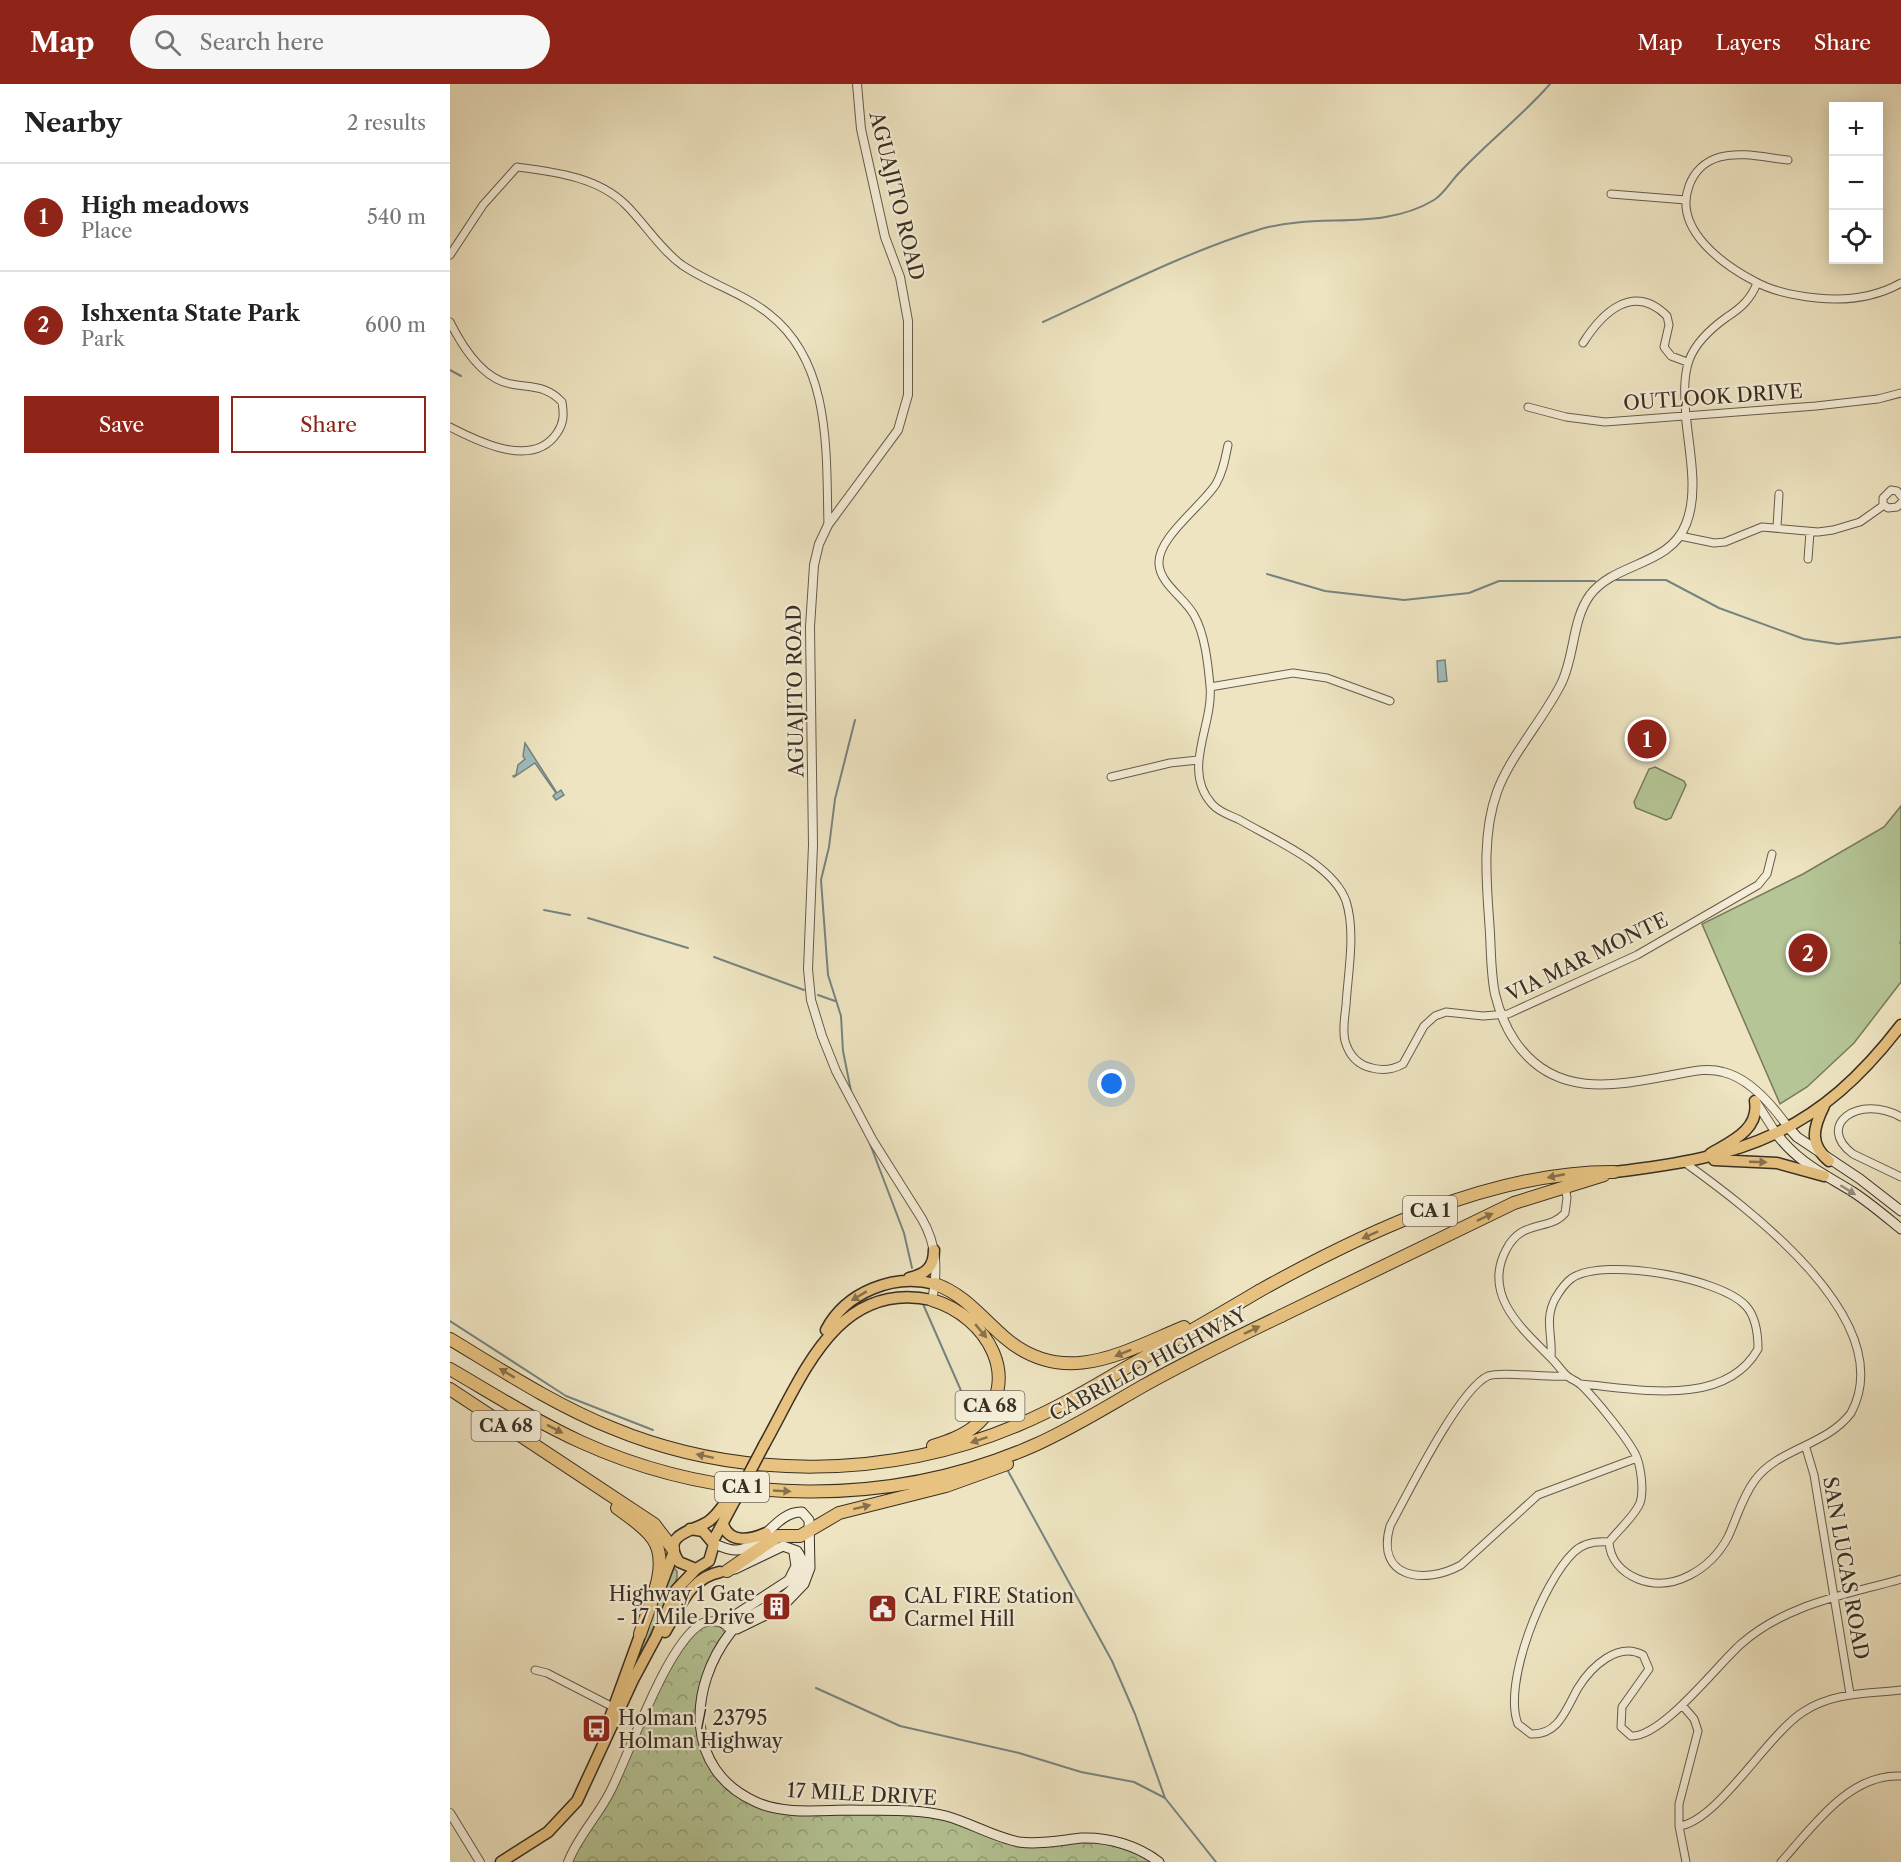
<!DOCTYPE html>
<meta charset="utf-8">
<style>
body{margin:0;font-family:"Libre Caslon Text",serif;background:#f6f6f6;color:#222}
.controls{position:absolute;right:18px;top:18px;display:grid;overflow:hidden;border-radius:0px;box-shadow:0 3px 15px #0003}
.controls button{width:54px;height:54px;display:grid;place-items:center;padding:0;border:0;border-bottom:2px solid #e0e0e0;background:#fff;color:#222;font:30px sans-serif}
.you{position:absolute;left:662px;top:1000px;width:21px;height:21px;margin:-15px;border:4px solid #fff;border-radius:50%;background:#1a73e8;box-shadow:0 0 0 9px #1a73e833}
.badge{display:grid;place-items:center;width:39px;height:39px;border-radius:50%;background:#8f2418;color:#fff;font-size:20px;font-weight:700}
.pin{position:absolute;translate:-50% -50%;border:3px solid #fff;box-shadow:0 2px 6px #0006}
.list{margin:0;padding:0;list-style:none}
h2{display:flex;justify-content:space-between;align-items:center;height:78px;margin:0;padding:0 24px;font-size:26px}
h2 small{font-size:20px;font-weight:400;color:#767676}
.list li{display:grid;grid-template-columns:39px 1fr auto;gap:18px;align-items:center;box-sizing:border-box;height:108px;padding:0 24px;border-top:2px solid #e0e0e0}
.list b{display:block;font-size:22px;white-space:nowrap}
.list p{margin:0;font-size:20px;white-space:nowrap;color:#767676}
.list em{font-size:20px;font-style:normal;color:#767676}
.actions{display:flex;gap:12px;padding:18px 24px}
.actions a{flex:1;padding:14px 0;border:2px solid #8f2418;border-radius:0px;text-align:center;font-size:21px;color:#8f2418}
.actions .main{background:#8f2418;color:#fff}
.icon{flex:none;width:33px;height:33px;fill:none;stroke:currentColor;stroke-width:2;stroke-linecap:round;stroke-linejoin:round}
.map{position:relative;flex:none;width:1451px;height:1778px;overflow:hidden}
header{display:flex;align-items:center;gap:36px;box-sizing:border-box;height:84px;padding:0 30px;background:#8f2418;color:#fff}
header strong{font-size:28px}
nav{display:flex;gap:33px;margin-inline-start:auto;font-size:21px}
.search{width:420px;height:54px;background:#f6f6f6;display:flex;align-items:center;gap:15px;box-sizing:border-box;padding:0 21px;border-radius:33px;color:#767676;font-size:22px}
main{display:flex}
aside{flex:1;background:#fff}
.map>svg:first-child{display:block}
.grass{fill:url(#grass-tufts);stroke:#777a5d;stroke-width:1.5}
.forest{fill:url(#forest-crowns);stroke:#777a5d;stroke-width:1.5}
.green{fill:#b5c596;stroke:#777a5d;stroke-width:1.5}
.water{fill:#9fbcbe;stroke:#768480;stroke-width:1.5}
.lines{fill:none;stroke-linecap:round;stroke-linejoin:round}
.stream{stroke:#768480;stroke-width:2}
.minor-casing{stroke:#665c4b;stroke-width:9}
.tertiary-casing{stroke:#665c4b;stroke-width:10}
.secondary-casing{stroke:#392f24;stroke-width:11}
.primary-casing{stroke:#392f24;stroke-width:13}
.trunk-casing{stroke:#392f24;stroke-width:14}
.motorway-casing{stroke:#392f24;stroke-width:14}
.minor{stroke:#f4edd7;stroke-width:7}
.tertiary{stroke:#f4edd7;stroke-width:8}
.secondary{stroke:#f4edd7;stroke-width:9}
.primary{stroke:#e7c280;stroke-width:10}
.trunk{stroke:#e7c280;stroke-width:12}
.motorway{stroke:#e7c280;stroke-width:12}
.primary-bridge-casing{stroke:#392f24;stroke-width:13;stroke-linecap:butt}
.primary-bridge{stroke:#e7c280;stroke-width:10}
.oneway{fill:#87714d}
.oneway2{fill:#968e7e}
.labels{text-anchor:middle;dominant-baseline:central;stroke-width:4.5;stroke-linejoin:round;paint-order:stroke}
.shield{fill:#f4edd7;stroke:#71685a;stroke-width:1.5}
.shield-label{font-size:18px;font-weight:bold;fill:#392f24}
.street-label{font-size:20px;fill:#392f24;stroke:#f4edd7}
.poi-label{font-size:20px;fill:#392f24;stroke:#f4edd7;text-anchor:start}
</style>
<header>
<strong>Map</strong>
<div class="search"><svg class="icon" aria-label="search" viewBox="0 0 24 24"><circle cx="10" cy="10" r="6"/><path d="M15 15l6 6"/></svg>Search here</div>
<nav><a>Map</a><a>Layers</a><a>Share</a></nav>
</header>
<main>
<aside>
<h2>Nearby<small>2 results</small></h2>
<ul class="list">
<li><span class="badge">1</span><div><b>High meadows</b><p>Place</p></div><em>540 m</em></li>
<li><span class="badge">2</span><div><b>Ishxenta State Park</b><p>Park</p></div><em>600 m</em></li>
</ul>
<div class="actions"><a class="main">Save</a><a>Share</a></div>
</aside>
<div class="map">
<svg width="1451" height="1778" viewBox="0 0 1451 1778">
<defs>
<pattern id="grass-tufts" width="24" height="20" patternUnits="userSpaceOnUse" patternTransform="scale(1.5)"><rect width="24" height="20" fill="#b5c596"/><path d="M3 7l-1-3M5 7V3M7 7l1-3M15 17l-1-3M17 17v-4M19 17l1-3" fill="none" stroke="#94a07a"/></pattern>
<pattern id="forest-crowns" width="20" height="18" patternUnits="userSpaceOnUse" patternTransform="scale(1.5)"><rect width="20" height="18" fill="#b5c596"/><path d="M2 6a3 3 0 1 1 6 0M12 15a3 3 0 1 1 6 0" fill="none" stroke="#94a07a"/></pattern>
</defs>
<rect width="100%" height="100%" fill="#eee4c1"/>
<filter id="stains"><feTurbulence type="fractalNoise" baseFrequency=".00333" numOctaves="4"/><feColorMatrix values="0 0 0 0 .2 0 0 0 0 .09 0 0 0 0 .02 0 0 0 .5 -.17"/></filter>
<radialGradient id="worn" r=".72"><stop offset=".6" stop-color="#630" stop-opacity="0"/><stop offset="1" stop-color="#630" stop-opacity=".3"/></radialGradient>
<path class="grass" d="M224,1484L227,1487V1494L181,1591L194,1550Z"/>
<path class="forest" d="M260,1537L282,1547L260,1580L250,1646L275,1695L322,1723L482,1729L569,1758L646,1754L709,1778H118L154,1719L212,1596L235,1557Z"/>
<path class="green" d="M1205,683L1234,697L1236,701L1221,734L1216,736L1186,724L1184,718L1199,685Z
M1451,722V898L1404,959L1357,1003L1330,1020L1252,840L1353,790L1434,743Z"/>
<path class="water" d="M995,576L997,597L988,598L987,577Z
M75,659L107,709L111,706L114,711L106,716L103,712L106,709L85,679L64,693L63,692L66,691L68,681L75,675L73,672Z"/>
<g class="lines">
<path class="stream" d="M593,238C665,205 736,168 811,145C869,128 931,148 984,116C994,110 1001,97 1009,89C1038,58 1072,32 1100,0
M0,286L11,292
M817,490L875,507L954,516L1019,509L1049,497H1145
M1166,496H1216L1269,524L1354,555L1388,560L1451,553
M94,826L120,831
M138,834L238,864
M1450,859L1451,857
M264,873L354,906
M368,911L385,917
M401,1007L393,967L391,932L378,891L371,796L379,763L385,715L405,636
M420,1060L454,1149L462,1184
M473,1220L516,1318L525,1333
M0,1237L116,1312L203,1346
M558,1387L662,1577L685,1630L715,1714L766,1778
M366,1604L450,1642L569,1669L631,1688L684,1698L715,1714"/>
<defs>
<path id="minor" d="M1338,76C1317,74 1291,67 1270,73C1255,77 1244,88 1239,102C1223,145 1273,181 1306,198C1324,208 1348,212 1367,214C1396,217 1426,213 1451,199
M1161,110L1236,116
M0,171L33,121L67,83C105,88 148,93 176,121C195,140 211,166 232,181C260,200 293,209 319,230C382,279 376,369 378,441
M0,238C12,262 32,295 61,300C81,304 96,301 112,318C114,330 114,339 107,349C83,385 29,358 0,343
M1133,259C1152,229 1183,198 1217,232L1219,241L1214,263L1221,272L1237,278
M1078,323L1116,333L1155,338L1366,322L1428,315L1451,309
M1236,333C1232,284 1235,263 1277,233C1291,224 1301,215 1307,199
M778,361C775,375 773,388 766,400C752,422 707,454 709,480C710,500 735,514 744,531C755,550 758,580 760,602C764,641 731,685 762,720C770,729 780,731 790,736C822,755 883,780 896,817C906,848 898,888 896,921C895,933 892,945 895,957C899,971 908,981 922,984C934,987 943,986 953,980L974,942L985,932L996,928L1033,932L1058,930L1187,871L1308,801L1317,790L1322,770
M1451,412L1447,407L1441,406L1433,414V420L1438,424L1447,423L1451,419
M1327,443L1329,410
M1230,452L1264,459L1275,458L1312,443L1368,448L1383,446L1410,438L1434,421
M1358,475L1360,448
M760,603L843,589L877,594L940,617
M661,693L720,679L748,676
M1451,1033C1408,1009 1365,1042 1403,1070L1451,1093
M1115,1102L1117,1114L1115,1129C1099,1148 1072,1134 1056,1166C1033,1210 1070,1243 1098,1271C1105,1277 1110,1285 1116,1291C1120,1295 1127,1297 1131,1301C1144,1313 1181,1358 1187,1374C1191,1385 1194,1407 1190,1419C1184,1433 1168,1446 1159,1458
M1101,1273C1103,1252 1094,1236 1105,1215C1109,1208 1115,1199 1122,1194C1154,1173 1271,1194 1296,1222C1306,1233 1308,1250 1308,1265C1275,1324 1188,1305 1131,1300
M1117,1292C1099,1294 1052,1287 1038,1292C1009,1305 957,1411 940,1442C925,1495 975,1501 1011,1481L1088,1411L1187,1374
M1356,1364L1364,1391L1400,1610
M1159,1458C1147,1457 1133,1459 1124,1468C1093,1497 1052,1600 1068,1640L1081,1650C1109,1651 1116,1625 1128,1604C1141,1583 1168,1557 1193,1571L1199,1585L1172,1623L1171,1643L1181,1652C1212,1654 1268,1580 1291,1560C1336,1520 1396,1511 1451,1495
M1159,1458C1160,1475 1171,1488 1188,1495C1223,1509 1261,1485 1278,1453C1287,1434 1292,1413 1305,1396C1327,1365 1376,1362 1401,1329C1451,1236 1295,1122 1234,1078
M85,1586L97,1589L163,1623
M1232,1621L1244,1635L1248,1647L1229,1720V1742L1236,1778
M1229,1742C1267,1738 1317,1651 1353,1628C1383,1608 1417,1610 1451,1606
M1331,1778C1362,1744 1399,1689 1451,1692"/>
<path id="tertiary" d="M407,0L411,45L435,153L450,193L458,237V311L448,346L378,441L369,460L364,481L360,543L363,761L358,885L361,916L372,952L386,987L423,1057L472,1135C487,1161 488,1187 482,1216
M1236,333C1239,367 1249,408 1236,440C1220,482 1165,478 1140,511C1122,536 1125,570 1112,598C1094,635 1061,670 1047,708C1031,753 1037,803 1040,849C1041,869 1041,891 1045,910C1049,926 1056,944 1065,957C1104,1015 1165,1002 1223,991C1239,988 1257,983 1273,988C1299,994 1323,1022 1338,1043
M1306,1018L1326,1049
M0,1729L30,1778
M118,1778C128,1752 148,1732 160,1708C180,1669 216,1561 251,1540C258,1536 266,1537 273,1539L282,1547"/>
<path id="secondary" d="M1338,1043L1347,1053L1410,1095L1451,1127
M1326,1049C1347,1078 1374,1090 1403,1108C1420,1119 1435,1132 1451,1145
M264,1460C271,1462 279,1467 287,1466C313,1464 326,1427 352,1428L359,1436L360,1484L354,1500L332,1523L287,1545
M285,1485L333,1462L347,1467C355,1477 354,1490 346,1500C331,1521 298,1527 281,1548C238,1603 234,1686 306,1718C334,1731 371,1726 401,1726C431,1727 466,1724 496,1732C521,1739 544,1753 569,1758C590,1761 612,1756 632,1754C659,1753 688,1762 709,1778
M273,1539L339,1496L346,1482L344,1469"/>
<path id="primary" d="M1374,1022C1363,1044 1359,1060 1379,1077
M1260,1070C1280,1058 1310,1046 1305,1017
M1264,1076L1327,1079L1374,1092
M1164,1088C1295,1073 1368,1049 1451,941
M459,1194C475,1190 484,1184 484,1166
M376,1246C396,1208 444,1189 485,1200
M314,1361C352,1294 386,1195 482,1216
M273,1440C279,1460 301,1456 316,1449
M240,1445L253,1447L264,1460L259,1477L246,1485L229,1478C210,1449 243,1448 259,1437C267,1431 272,1423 278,1415
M263,1457L284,1418
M208,1510L224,1467
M215,1548C230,1524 239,1494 270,1488
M154,1650L193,1543
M51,1778L98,1748L127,1717L183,1596L206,1553L226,1506L246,1485"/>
<path id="trunk" d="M809,1207C913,1149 1043,1087 1164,1088
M831,1232L1064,1119L1154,1091"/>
<path id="motorway" d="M485,1200C514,1210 531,1233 554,1253C614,1305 673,1268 734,1243
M482,1216C537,1232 576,1298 525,1342C513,1352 498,1357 483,1362
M0,1255C53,1287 105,1321 162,1344C290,1397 441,1395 568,1341C604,1326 638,1306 672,1286C718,1260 764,1234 809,1207
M0,1285C43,1310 85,1337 131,1358C274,1423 442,1424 585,1361C623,1344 658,1322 693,1302C738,1277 785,1254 831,1232
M0,1305L204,1440L223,1465
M167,1424C179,1433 194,1442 203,1455C221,1481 198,1524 190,1550
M277,1487L328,1452H350L389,1429L496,1402L557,1380"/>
</defs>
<use href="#minor" class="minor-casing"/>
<use href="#tertiary" class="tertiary-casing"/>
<use href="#secondary" class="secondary-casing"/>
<use href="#primary" class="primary-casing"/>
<use href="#trunk" class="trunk-casing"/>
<use href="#motorway" class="motorway-casing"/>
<use href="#minor" class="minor"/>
<use href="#tertiary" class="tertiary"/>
<use href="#secondary" class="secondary"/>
<use href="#primary" class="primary"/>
<use href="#trunk" class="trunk"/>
<use href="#motorway" class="motorway"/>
<defs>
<path id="primary-bridge" d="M284,1418L314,1361"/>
</defs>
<use href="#primary-bridge" class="primary-bridge-casing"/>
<use href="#primary-bridge" class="primary-bridge"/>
</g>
<defs><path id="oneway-solid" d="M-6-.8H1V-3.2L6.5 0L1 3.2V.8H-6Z" transform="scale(1.5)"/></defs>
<g class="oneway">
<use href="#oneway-solid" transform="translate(1308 1078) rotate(2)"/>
<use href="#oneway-solid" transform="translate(1106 1092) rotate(169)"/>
<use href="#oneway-solid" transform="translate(1035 1133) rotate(-25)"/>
<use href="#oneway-solid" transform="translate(920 1151) rotate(156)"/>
<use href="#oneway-solid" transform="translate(409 1212) rotate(149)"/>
<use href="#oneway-solid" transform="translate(802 1246) rotate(-26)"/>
<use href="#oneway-solid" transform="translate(531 1247) rotate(50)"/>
<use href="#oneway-solid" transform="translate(673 1269) rotate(158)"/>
<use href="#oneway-solid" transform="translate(57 1289) rotate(-149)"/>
<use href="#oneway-solid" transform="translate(105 1345) rotate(27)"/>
<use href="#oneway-solid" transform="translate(529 1356) rotate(162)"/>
<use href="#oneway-solid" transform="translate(255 1372) rotate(-168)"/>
<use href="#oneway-solid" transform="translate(332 1407) rotate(3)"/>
<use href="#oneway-solid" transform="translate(412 1423) rotate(-14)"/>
</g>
<use class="oneway2" href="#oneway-solid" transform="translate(1398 1106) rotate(32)"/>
<defs>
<symbol id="building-square" viewBox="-11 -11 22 22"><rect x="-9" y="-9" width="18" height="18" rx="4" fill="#8f2418" stroke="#f4edd7"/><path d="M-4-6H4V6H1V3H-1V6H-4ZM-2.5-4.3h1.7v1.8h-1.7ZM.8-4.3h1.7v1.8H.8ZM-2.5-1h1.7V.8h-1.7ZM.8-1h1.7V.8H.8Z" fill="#fff"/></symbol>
<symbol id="civic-square" viewBox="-11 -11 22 22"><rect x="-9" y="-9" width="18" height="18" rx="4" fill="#8f2418" stroke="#f4edd7"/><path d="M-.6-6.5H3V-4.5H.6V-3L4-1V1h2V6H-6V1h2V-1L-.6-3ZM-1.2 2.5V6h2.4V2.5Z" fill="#fff"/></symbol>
<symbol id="bus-square" viewBox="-11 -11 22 22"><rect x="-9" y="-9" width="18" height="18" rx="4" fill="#8f2418" stroke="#f4edd7"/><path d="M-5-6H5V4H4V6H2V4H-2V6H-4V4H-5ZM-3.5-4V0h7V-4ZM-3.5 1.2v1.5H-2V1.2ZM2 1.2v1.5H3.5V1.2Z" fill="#fff"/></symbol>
</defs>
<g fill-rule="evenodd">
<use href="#building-square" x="310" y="1506" width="33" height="33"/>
<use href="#civic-square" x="416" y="1508" width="33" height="33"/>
<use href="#bus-square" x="130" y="1628" width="33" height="33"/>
</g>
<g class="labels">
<g class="shield">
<rect x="953" y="1112" width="54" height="30" rx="4.5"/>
<rect x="505.5" y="1307" width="69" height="30" rx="4.5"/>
<rect x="21.5" y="1327" width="69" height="30" rx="4.5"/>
<rect x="265" y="1388" width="54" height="30" rx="4.5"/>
</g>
<g class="shield-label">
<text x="980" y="1127">CA 1</text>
<text x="540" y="1322">CA 68</text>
<text x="56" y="1342">CA 68</text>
<text x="292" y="1403">CA 1</text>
</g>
<g class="street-label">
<text transform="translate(447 112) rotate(76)">AGUAJITO ROAD</text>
<text transform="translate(1263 313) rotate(-4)">OUTLOOK DRIVE</text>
<text transform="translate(345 607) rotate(-91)">AGUAJITO ROAD</text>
<text transform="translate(1137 873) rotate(-26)">VIA MAR MONTE</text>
<text transform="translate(698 1280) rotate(-28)">CABRILLO HIGHWAY</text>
<text transform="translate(1396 1484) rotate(80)">SAN LUCAS ROAD</text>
<text transform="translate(412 1710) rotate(3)">17 MILE DRIVE</text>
</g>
<g class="poi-label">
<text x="305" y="1510" text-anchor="end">Highway 1 Gate<tspan x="305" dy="23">- 17 Mile Drive</tspan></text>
<text x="454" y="1512">CAL FIRE Station<tspan x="454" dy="23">Carmel Hill</tspan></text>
<text x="168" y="1634">Holman / 23795<tspan x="168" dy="23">Holman Highway</tspan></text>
</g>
</g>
<rect width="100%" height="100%" filter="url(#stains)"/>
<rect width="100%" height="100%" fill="url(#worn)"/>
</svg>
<div class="controls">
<button>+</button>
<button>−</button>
<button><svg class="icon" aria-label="locate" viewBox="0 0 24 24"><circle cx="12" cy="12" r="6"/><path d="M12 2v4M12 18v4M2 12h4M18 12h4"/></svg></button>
</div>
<div class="you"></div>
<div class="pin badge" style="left:1197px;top:655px">1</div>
<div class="pin badge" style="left:1358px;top:869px">2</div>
</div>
</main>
